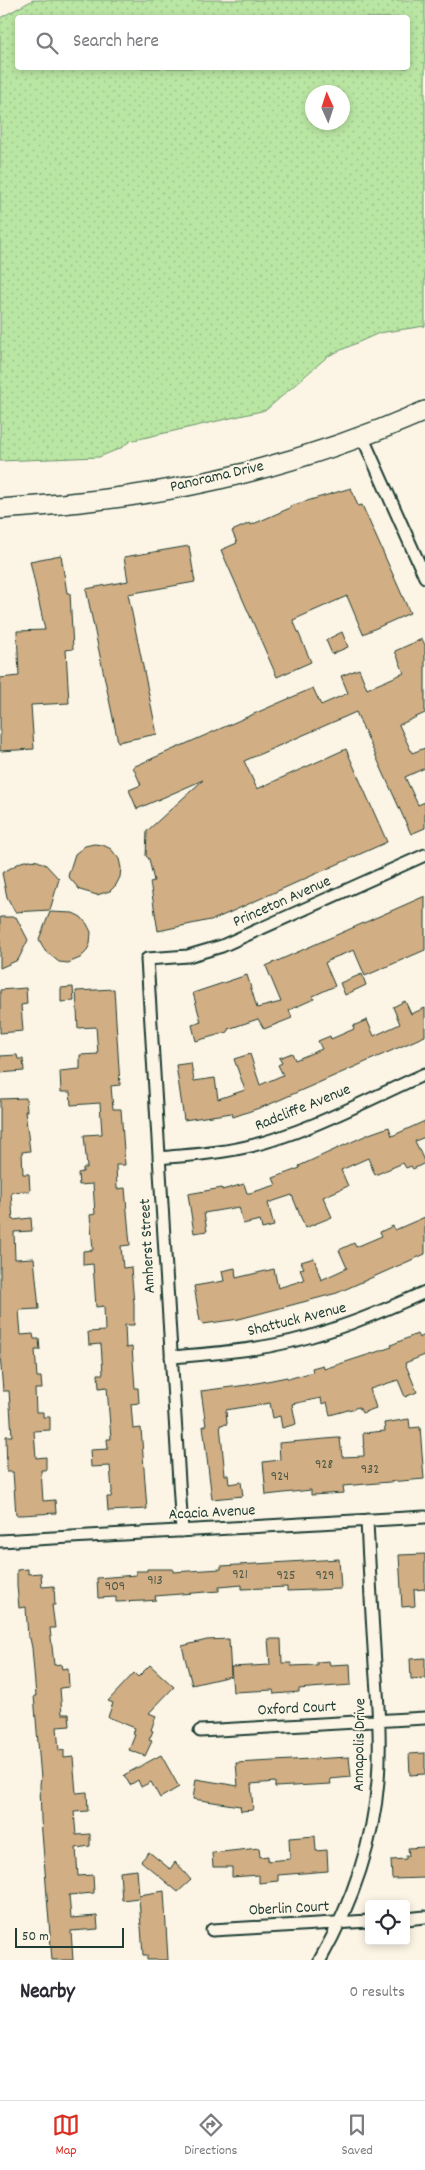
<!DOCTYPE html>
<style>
body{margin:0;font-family:Dekko,sans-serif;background:#f2f2f3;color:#2b2b33}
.controls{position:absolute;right:15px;bottom:15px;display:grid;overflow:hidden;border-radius:5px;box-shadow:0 2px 8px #0003}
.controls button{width:45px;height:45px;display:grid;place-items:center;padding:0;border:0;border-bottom:1px solid #e1e1e2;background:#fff;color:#2b2b33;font:25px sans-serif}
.compass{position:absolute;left:305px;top:85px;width:45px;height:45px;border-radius:50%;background:#fff;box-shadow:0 2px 8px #0003;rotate:357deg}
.scale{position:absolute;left:15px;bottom:12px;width:109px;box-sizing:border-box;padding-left:5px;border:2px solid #1f3d34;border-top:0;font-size:14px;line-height:18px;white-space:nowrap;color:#1f3d34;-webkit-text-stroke:4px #fcf5e5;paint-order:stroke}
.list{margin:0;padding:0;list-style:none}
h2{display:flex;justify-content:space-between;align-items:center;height:65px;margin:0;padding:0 20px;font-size:21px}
h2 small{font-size:16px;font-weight:400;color:#7c7c81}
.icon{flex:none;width:28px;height:28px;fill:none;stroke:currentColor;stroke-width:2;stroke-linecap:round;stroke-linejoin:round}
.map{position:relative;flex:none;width:425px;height:1960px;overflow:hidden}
.search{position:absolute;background:#fff;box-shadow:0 2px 8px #0003;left:15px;right:15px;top:15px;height:55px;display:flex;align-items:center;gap:12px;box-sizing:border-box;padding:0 18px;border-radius:5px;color:#7c7c81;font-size:19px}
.sheet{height:140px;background:#fff}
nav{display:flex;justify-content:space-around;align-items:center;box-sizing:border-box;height:70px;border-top:1px solid #e1e1e2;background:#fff;font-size:14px;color:#7c7c81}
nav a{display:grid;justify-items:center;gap:2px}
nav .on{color:#d93025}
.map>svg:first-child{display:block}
.grass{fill:url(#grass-dots);stroke:#6c926c;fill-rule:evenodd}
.building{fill:#d2ae84;stroke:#1f3d34}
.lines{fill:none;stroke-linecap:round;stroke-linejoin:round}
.minor-casing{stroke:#1f3d34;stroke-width:15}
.primary-casing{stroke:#1f3d34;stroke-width:22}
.minor{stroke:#fcf5e5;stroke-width:11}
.primary{stroke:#fcf5e5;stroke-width:19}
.labels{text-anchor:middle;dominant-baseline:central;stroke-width:4;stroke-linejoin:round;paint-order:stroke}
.number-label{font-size:14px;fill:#4c5948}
.street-label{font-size:16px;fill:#1f3d34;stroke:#fcf5e5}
</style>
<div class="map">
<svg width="425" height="1960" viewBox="0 0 425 1960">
<defs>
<pattern id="grass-dots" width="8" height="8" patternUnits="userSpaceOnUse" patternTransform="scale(1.25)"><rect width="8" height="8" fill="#bae6a3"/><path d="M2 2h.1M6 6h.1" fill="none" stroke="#9fc68d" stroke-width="1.8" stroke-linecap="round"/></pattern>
</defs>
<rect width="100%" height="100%" fill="#fcf5e5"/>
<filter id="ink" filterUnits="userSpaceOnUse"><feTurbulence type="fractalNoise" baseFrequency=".02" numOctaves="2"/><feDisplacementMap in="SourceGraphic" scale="10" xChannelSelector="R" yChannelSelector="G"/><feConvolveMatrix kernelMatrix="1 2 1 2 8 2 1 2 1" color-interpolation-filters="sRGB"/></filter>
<g filter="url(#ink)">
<path class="grass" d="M33,0H425V326L379,333L328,356L266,410L130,441L121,448L99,457L0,461V18ZM18,18H408V68H18ZM312,92H342V122H312Z"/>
<path class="building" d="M351,488L358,506L362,505L410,613L363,634L347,596L293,620L311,662L277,677L221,550L237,543L232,531L250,523L251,525L290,508V506Z
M189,546L195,582L128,594L157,734L118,742L86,589L128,581L124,557Z
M61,555L67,593H70L73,649L66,650L69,703L31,705L34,749L0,751V678L19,676L17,631L45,630L30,561Z
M342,632L348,647L332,654L326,640Z
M422,639L425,645V713L399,725L412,753L425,748V768L405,777L418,805L425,802V828L411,834L356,712L244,761L257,789L346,749L387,842L215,919L158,931L150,882L154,881L149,859L146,856L147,831L203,780L137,809L129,790L141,785L133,767L313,688L321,705L348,693L341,676L359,669L367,689L404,673L395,651Z
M94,844L103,845L111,849L119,859L121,868L120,877L116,885L110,891L97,895L80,890L68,876L75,854L85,846Z
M29,860L38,861L46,865L59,879L50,910L15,912L7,897L2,873L21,862Z
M425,896V950L365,976L354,950L333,958L325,963L335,986L313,996L314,999L289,1010L292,1018L264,1029L258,1019L228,1029V1032L196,1041L192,1025L201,1022L193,993L247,975L257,1008L281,1002L266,966Z
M50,912L73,913L81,917L87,924L91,932L90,944L86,952L80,958L68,963L59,962L45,951L39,939Z
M0,917H16L28,940L18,960L0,968Z
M362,974L366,985L345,995L340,983Z
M73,987L74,1001L61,1002V988Z
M26,988L27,1004L21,1005L23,1031L0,1033V990Z
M114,989L120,1085L111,1086L113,1109H121L125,1165H116L117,1189L125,1188L130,1245L121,1246L123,1268L131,1267L134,1304V1325H125L126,1348L132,1347L135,1388H138L139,1403L131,1404L133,1429L141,1428L147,1509L108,1511L107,1497H111L112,1491L110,1466L91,1467L90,1450L108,1449L107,1439H111L107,1387L99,1388L98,1374H103L101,1344L89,1345L88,1332L105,1331L104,1306L96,1307L93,1264L83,1265V1251L93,1250L90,1215L95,1214L93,1184L79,1185L78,1173L83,1172V1168H87L84,1135L102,1134L100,1103L71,1105L70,1092H61L60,1071L80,1069V1055L98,1054L96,1027L78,1028L76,991Z
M405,1001L411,1014L425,1008V1036L268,1105L233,1117L232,1113L184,1120L176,1065L191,1063L194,1081L215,1078L218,1099L245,1090L234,1059L250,1054L260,1085L283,1075L278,1065L282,1063L279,1058L292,1053L295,1060L322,1049L318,1041L330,1036L331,1039L354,1029L353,1026L367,1020L374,1036L400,1024L393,1007Z
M17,1055L18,1059H23L24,1071L0,1073V1056Z
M26,1098L27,1111H25L30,1151L22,1152L23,1174H29L30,1191L11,1192L13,1220L31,1218L32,1231L14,1232L15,1259L34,1258L39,1309L19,1310L21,1335L33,1334L34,1339H39L40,1350H35L37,1377H41L42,1389H35L36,1412H43V1417H50V1430L34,1431L36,1458L46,1457V1470H41L43,1501L55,1500L56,1513L22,1515H16L13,1472H7L6,1436H12L9,1391H3L0,1355V1099Z
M425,1121V1137L415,1141L425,1163L413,1169L411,1166L406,1168L403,1163L375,1175L368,1158L341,1170L348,1186L323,1197L332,1217L305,1228L292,1195L268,1203L274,1226L262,1229L260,1220L243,1224L239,1207L204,1213L207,1231L194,1233L188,1194L222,1188V1190L244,1184L247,1193H250L276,1185L273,1178L300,1168L299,1166L369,1134L389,1127L392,1136Z
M425,1217V1254L337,1293L239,1319L203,1324L200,1321L194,1286L224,1281L222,1271L235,1268L236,1278L274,1269L278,1288L304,1280L300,1269L304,1268L301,1262L314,1258L321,1280L347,1268L339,1250L354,1243L356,1247L382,1236L380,1232L393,1226L395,1230Z
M417,1334L419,1338L425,1335V1355L405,1363L417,1392L405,1397L398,1380L370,1389L376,1408L362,1413L359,1407L330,1415L327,1402L322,1404L321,1398L292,1404L296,1424L282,1428L280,1416L273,1418L270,1403L226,1410L227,1424L220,1425L225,1475H228L229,1484L241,1482L243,1496L212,1499L203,1426H206L201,1391L247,1385L287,1377L288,1379L313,1372L312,1368L323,1365L324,1369L392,1347L391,1345Z
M409,1419L410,1428L420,1427L424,1479L343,1486L344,1493L311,1495V1490L266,1495L263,1462L280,1460L279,1443L337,1438H340L342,1457L364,1456L363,1433L385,1431L384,1423Z
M425,1554V1589L414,1590L415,1606L402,1607L399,1555Z
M339,1559L341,1589L287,1591V1587L242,1589V1585L219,1587V1591L155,1596L156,1600L144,1601L116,1602V1597L98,1598L97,1578L136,1575V1571H147V1569H173V1572L221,1569V1566Z
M28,1569V1574L41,1573L42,1587L54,1586L55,1605H52L55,1628H50L54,1665L61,1664L62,1669L68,1668L69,1687L60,1688L62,1714H69L70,1726L57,1727L59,1751L64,1750V1758L73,1757L76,1793L87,1792L88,1811L74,1812L76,1835L90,1834V1846L76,1848L78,1876L93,1875L94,1893L69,1895L71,1918L97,1916L98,1929L71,1931L73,1960H52L41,1820L40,1784L41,1778L34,1696H36L32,1648L30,1638H28L26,1607L19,1608L17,1586V1570Z
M229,1639L231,1676L192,1685L182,1646L207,1640Z
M268,1639H281L282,1663H291V1666L317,1665V1662L329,1661L330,1665L350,1664L351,1685L310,1688L299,1689V1692L274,1694L273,1690L233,1692L231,1667L270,1665Z
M425,1658V1678L411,1679L410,1659Z
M150,1665L174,1687L149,1713L156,1716L151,1730L153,1731L149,1740L152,1741L145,1756L129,1750L135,1735L133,1734L135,1728L108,1717L113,1703L108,1701L134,1673L138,1677Z
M425,1753V1774L410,1775L409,1754Z
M161,1755L179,1787L160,1798L151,1782L141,1787L138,1780L130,1785L124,1775Z
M349,1757L351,1777L330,1779L331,1784L275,1787V1782L251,1784L253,1810L241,1811L240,1806L193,1799L196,1779L238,1786L236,1763Z
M315,1836L316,1851L327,1850L328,1871L278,1875V1881L259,1883V1875L232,1877V1867H213L212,1853L259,1848L260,1857L268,1856V1861L290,1859L289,1838Z
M425,1847V1878L392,1879L391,1860L406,1859V1856H409L408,1848Z
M149,1852L170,1869L175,1862L191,1880L178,1892L141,1861Z
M137,1870L139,1895L164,1891L168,1960H147V1955H143L139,1898L122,1900L120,1872Z"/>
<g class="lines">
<defs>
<path id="minor" d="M362,436L425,577
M159,1158C188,1155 217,1154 246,1147C305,1134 369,1099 425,1074
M171,1357C205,1354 240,1352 274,1345C327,1335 376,1314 425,1292
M182,1531L147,959L188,956L222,946L425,855
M0,1541L425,1517
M200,1731L425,1718
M406,1919L425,1917
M212,1930L369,1921
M320,1960C351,1905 373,1845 378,1781C381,1742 378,1703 375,1664C372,1616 369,1568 367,1520"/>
<path id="primary" d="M0,509C27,507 53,505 80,502C198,490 317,458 425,411"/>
</defs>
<use href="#minor" class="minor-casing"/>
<use href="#primary" class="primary-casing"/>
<use href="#minor" class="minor"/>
<use href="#primary" class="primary"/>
</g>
</g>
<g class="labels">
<g class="number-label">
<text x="324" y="1465">928</text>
<text x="370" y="1470">932</text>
<text x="280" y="1477">924</text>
<text x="240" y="1575">921</text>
<text x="286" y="1576">925</text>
<text x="325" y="1576">929</text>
<text x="155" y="1581">913</text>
<text x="115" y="1587">909</text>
</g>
<g class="street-label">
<text transform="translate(217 477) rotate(-13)">Panorama Drive</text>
<text transform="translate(282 902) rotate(-24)">Princeton Avenue</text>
<text transform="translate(303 1108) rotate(-22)">Radcliffe Avenue</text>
<text transform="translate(148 1246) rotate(-93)">Amherst Street</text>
<text transform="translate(297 1320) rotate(-14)">Shattuck Avenue</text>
<text transform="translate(212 1513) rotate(-3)">Acacia Avenue</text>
<text transform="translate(297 1709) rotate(-3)">Oxford Court</text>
<text transform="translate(360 1745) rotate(-89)">Annapolis Drive</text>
<text transform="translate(289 1909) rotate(-3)">Oberlin Court</text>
</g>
</g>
</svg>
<div class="controls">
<button><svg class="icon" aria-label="locate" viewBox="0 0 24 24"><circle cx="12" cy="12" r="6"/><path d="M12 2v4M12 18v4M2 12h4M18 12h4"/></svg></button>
</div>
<svg class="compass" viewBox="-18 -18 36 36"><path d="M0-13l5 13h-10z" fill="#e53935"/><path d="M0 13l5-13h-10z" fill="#7c7c81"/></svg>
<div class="scale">50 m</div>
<div class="search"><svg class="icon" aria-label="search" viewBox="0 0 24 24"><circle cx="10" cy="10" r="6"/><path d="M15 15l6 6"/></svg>Search here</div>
</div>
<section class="sheet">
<h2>Nearby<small>0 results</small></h2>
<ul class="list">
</ul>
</section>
<nav>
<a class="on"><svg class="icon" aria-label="map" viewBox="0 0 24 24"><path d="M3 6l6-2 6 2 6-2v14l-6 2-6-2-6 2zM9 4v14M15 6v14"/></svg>Map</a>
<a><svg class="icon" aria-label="directions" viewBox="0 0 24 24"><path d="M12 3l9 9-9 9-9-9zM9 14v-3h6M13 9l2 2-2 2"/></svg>Directions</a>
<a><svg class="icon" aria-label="saved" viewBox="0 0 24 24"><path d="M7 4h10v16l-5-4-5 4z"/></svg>Saved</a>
</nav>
